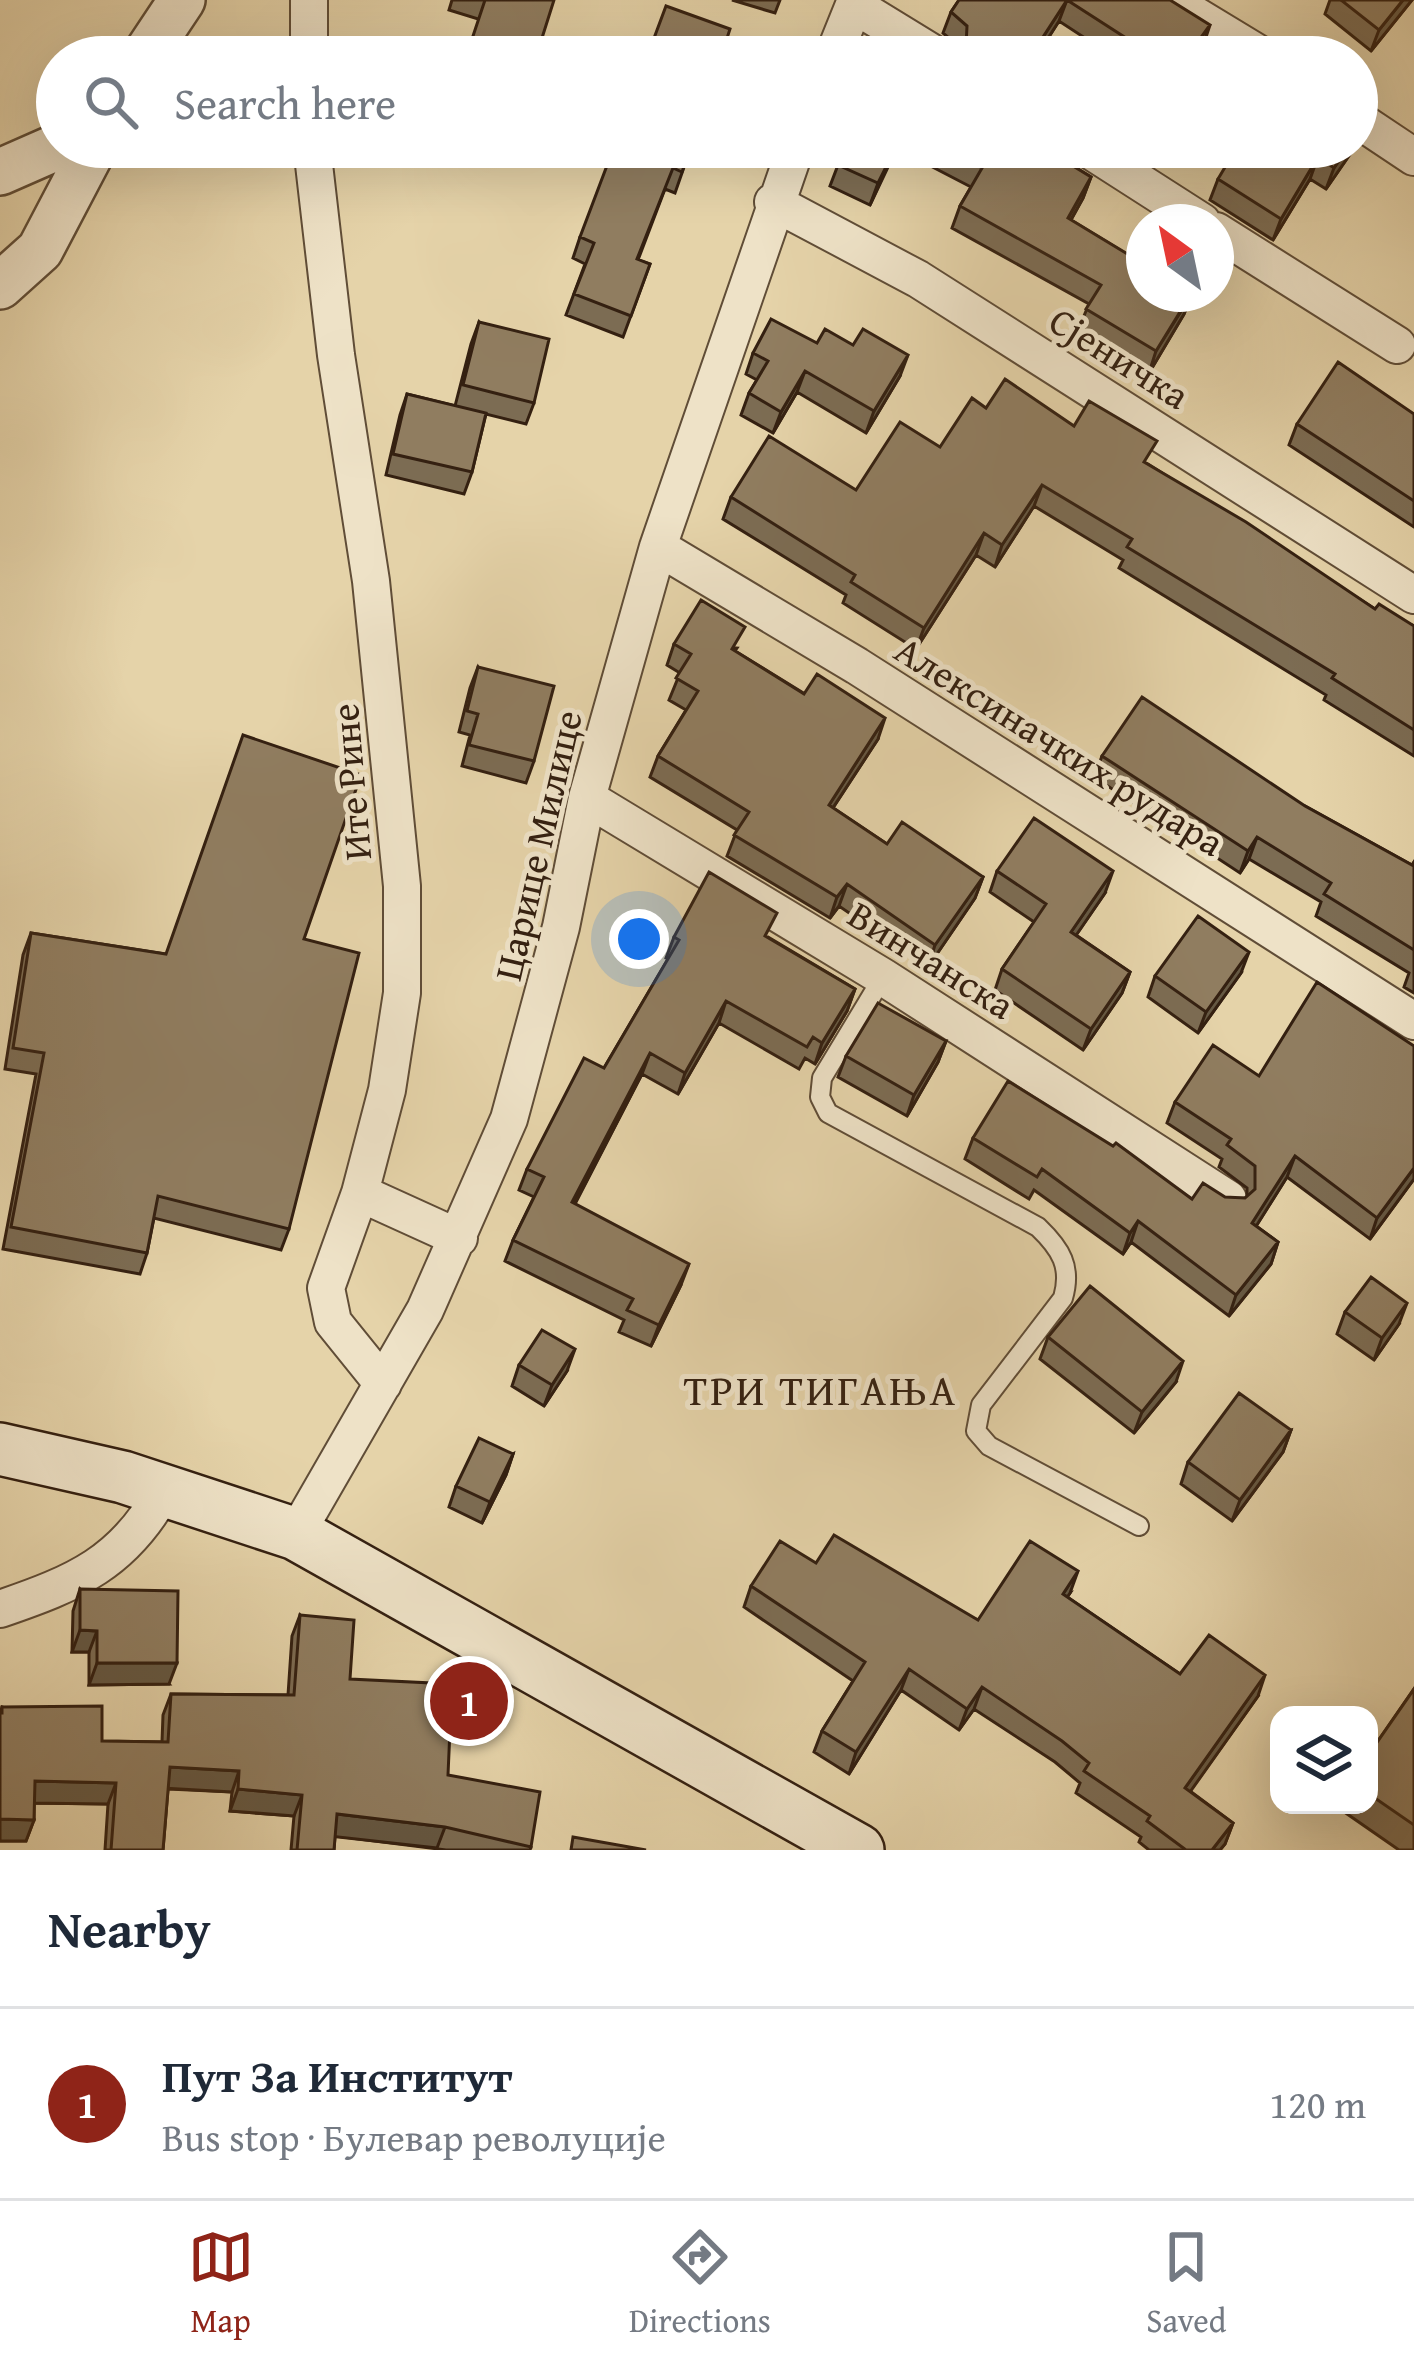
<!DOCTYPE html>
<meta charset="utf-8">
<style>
body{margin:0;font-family:"Gentium Book Plus",serif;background:#f6f6f7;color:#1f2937}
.controls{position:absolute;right:36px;bottom:36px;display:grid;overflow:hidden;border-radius:24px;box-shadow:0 12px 48px #0002}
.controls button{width:108px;height:108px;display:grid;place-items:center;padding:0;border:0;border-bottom:3px solid #e0e1e3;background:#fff;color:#1f2937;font:60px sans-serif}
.compass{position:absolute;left:1126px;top:204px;width:108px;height:108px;border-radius:50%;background:#fff;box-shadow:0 12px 48px #0002;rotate:327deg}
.you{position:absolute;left:639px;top:939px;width:42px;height:42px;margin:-30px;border:9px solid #fff;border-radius:50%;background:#1a73e8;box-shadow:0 0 0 18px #1a73e833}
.badge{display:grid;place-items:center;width:78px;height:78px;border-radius:50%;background:#8f2418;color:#fff;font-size:39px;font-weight:700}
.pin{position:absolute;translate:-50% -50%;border:6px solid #fff;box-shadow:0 3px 12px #0006}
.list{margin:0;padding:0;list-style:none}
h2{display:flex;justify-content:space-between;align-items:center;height:156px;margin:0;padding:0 48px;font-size:51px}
h2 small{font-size:39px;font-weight:400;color:#747a83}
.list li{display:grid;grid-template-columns:78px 1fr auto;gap:36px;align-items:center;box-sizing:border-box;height:192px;padding:0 48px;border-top:3px solid #e0e1e3}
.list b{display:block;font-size:45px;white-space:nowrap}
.list p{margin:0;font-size:39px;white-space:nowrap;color:#747a83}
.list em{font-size:39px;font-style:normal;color:#747a83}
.icon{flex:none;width:66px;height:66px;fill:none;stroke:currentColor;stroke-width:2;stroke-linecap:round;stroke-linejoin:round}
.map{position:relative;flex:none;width:1414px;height:1850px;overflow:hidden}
.search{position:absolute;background:#fff;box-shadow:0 12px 48px #0002;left:36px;right:36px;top:36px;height:132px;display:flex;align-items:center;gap:30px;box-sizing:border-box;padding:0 42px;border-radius:66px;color:#747a83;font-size:45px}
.sheet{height:348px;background:#fff}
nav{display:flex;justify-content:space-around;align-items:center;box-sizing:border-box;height:168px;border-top:3px solid #e0e1e3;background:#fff;font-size:33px;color:#747a83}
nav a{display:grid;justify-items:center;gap:6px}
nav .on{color:#8f2418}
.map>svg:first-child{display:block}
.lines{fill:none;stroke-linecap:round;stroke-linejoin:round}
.service-casing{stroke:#604d37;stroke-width:22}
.minor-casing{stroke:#604d37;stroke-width:40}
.tertiary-casing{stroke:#604d37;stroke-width:50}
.secondary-casing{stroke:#342011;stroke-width:56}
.service{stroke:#eee2c7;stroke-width:18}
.minor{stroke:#eee2c7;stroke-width:36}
.tertiary{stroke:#eee2c7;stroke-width:45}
.secondary{stroke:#eee2c7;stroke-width:51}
.wall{fill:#7c6c53;stroke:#342011;stroke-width:3}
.shaded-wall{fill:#655843;stroke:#342011;stroke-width:3}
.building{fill:#907d60;stroke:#342011;stroke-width:3}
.labels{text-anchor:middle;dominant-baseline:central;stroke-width:10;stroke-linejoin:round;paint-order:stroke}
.street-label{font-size:39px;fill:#342011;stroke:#eee2c7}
.neighbourhood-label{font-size:42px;letter-spacing:3px;fill:#342011;stroke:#eee2c7}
</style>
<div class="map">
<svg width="1414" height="1850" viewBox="0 0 1414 1850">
<rect width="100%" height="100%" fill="#e5d3a9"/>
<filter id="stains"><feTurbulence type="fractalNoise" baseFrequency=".00167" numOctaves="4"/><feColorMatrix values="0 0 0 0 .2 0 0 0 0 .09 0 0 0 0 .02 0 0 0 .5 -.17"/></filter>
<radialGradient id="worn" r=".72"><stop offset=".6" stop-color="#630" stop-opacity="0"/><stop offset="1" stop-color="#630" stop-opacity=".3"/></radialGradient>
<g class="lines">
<defs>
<path id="service" d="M883,977L822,1078L820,1097L828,1113L1038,1227C1061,1249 1072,1267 1063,1298L981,1405L976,1431L989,1446L1139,1526"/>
<path id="minor" d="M309,0V57
M1170,0L1264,57
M854,5L939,57
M833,57L856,0
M1357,119L1414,157
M312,147L336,355L371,581L402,886V993L387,1090L360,1193L326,1288L333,1322L383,1384
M1085,147L1202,222
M773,202L918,279L1414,595
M1216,231L1397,345
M658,547L857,666L1414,1021
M587,798L883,977L1228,1199
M360,1193L459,1238
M296,1534L425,1310L509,1119L561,927L587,798L658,547L796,147
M0,1609C76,1583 124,1563 164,1490"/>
<path id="tertiary" d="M144,57L182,0
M0,172L57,147
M0,286L40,250L94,147"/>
<path id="secondary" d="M0,1449L123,1477L296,1534L858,1850"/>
</defs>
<use href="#service" class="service-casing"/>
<use href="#minor" class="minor-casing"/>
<use href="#tertiary" class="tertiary-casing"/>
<use href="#secondary" class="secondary-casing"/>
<use href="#service" class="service"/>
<use href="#minor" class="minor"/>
<use href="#tertiary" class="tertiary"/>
<use href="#secondary" class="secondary"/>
</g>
<path class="wall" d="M452,0H554L478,19L449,10Z
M732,0H780L775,13Z
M959,0H1170L1203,46L1114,57L1059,21L1036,57H949L959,51V47L943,33L951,12Z
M1330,0H1412L1371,51L1325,14Z
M435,147H487L481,163Z
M691,147L675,193L665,189L638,260L650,264L623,337L566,315L585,264L573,258L580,237Z
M896,147L870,205L830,186L838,165Z
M898,147H1042L1091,177L1083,198L1071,220L1192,294L1184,314L1149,373L1078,330L1089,304L952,228L960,206L971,187L898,149Z
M1355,147L1326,189L1310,179L1273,240L1210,200L1218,179Z
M479,322L534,403L526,424L486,414L472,472L464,494L386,475L400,415L407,394L455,406L471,344Z
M817,343L900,376L866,433L797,392L773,433L741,415L749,393L757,380L746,374L753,353Z
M986,408L1074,426L1148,464L1375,609L1414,626V756L1324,700L1326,695L1119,568L1123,560L1034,506L995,567L976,555L916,649L843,603L846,595L723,519L731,497L856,490L940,447Z
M1414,414V527L1289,445L1297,424Z
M674,644L737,648L735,651L878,739L833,808L887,844L983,877L975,898L928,967L839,906L830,918L727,856L737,830L650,777L658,756L686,710L669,700L680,673L667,665Z
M478,667L534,761L526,783L462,766L470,735L459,732L470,688Z
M1102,756L1305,806L1412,865L1414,862V993L1404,987L1409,973L1316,916L1321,902L1249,859L1240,873L1094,777Z
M997,871L1105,893L1076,935L1130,972L1122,993L1083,1050L995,990L1002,969L1034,922L990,892Z
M31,933L165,954L304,939L289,1229L281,1250L154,1218L147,1253L140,1274L3,1249L36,1074L5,1069L23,955Z
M674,937H768L855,989L847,1011L815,1064L805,1058L799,1069L719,1023L678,1094L642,1074L575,1204L681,1285L651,1346L619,1332L624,1320L505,1261L513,1240L534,1197L519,1190L527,1169L604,1068L668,959L666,958Z
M1241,973L1198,1033L1148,997L1155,976Z
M946,1041L938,1062L907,1116L838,1077L846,1056Z
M1175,1102L1414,1179L1370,1239L1287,1177L1256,1226L1278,1242L1271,1264L1229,1316L1131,1242L1123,1254L1034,1190L1029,1199L965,1159L973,1138L1192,1199L1245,1198L1247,1196V1188L1219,1167L1222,1159L1167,1123Z
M1345,1312L1399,1324L1374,1360L1337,1334Z
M1048,1337L1176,1382L1134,1433L1040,1359Z
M519,1365L567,1371L544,1406L512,1386Z
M1291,1430L1283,1452L1232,1521L1181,1484L1188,1462Z
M513,1454L506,1475L482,1523L449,1507L456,1486Z
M816,1563L978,1620L1070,1593L1067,1597L1180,1674L1258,1696L1190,1791L1233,1823L1225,1844L1220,1850H1149L1139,1842L1141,1837L1076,1793L1080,1783L1055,1762L974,1709L959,1730L901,1690L849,1774L814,1752L822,1731L853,1681L744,1607L751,1586Z
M80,1589L169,1684L89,1685V1652H72L73,1611Z
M300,1615L350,1679L448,1775L531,1847L530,1850H446L335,1836L334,1850H291L294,1816L230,1811L232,1792L168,1789L163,1850H105L108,1804L34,1803V1820L26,1841H0V1713L2,1707L102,1741L162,1742L163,1715L171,1694L288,1695L292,1636Z
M1414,1689V1850H1399L1340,1809L1341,1805H1369V1754Z"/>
<path class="shaded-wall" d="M1067,0L1059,21L1036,57H1030Z
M1403,0H1412L1371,51L1379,30Z
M1210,25L1203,46L1195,57H1187Z
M896,147L890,163L870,205L878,183Z
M1348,147H1355L1326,189L1334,168Z
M1318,157L1310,179L1273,240L1281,219Z
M1091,177L1083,198L1060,239L1068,218Z
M1192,294L1184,314L1149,373L1156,351Z
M908,355L900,376L866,433L874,411Z
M805,371L797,392L773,433L781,412Z
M1042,485L1034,506L995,567L1002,545Z
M984,533L976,555L916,649L924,628Z
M885,718L878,739L821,826L829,805Z
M1257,837L1249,859L1240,873L1248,851Z
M1113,871L1105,893L1064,953L1071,932Z
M983,877L975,898L928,967L935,945Z
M847,884L839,906L830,918L837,897Z
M1249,952L1241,973L1198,1033L1206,1012Z
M1130,972L1122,993L1083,1050L1091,1029Z
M855,989L847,1011L815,1064L822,1043Z
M726,1001L719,1023L678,1094L685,1073Z
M946,1041L938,1062L907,1116L914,1095Z
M650,1053L642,1074L564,1224L572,1202Z
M1295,1156L1287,1177L1245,1244L1252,1223Z
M1414,1168V1179L1370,1239L1377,1218Z
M1138,1221L1131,1242L1123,1254L1130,1233Z
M1278,1242L1271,1264L1229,1316L1236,1295Z
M689,1264L681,1285L651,1346L659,1325Z
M1407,1303L1399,1324L1374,1360L1382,1338Z
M575,1349L567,1371L544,1406L552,1385Z
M1183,1361L1176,1382L1134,1433L1142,1412Z
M1291,1430L1283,1452L1232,1521L1240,1500Z
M513,1454L506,1475L482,1523L490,1502Z
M1078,1571L1070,1593L1055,1615L1063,1594Z
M80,1630L97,1631L89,1652H72Z
M97,1663H177L169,1684L89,1685Z
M909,1669L901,1690L849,1774L856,1752Z
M1265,1675L1258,1696L1178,1809L1185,1788Z
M982,1687L974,1709L959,1730L967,1709Z
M170,1767L239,1771L232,1792L162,1788Z
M35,1781L116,1783L108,1804L27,1803Z
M238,1789L302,1795L294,1816L230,1811Z
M337,1814L445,1827L437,1848L329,1836Z
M0,1819L34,1820L26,1841H0Z
M1233,1823L1225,1844L1220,1850H1212Z"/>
<path class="building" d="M485,0H554L536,57H466Z
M959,0H1067L1030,57H1025L1003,43L996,57H949L966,46L967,26L951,12Z
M1067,0H1170L1210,25L1187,57H1114L1126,38Z
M1341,0H1403L1379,30Z
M666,6L730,29L721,57H647Z
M929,52L944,57H926Z
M614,147H691L682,172L673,168L637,259L650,264L631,316L574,294L594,243L580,237Z
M846,147H896L878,183L838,165Z
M942,147H1042L1091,177L1068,218L1144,264V294H1191L1156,351L1086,309L1101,285L960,206L982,168Z
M1237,147H1348L1334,168L1318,157L1281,219L1218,179Z
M771,319L817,343L825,329L853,345L863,329L908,355L874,411L805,371L781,412L749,393L768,361L753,353Z
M479,322L549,339L534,403L463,385Z
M1338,362L1414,414V501L1297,424Z
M1005,379L1074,426L1089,401L1157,441L1144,462L1246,522L1375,609L1379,604L1414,626V730L1332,678L1335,674L1127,547L1132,539L1042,485L1002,545L984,533L924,628L851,582L855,575L731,497L769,436L856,490L900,422L940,447L972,398L986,408Z
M407,394L486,413L472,472L393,454Z
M701,600L745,627L732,649L804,694L817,674L885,718L829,805L887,844L902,822L983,877L935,945L847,884L837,897L734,835L749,812L658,756L698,691L676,678L691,654L674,644Z
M478,667L554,686L534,761L469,745L478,714L467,711Z
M1142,697L1305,806L1412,865L1414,862V950L1324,894L1331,883L1257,837L1248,851L1102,756Z
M243,735L361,775L304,939L359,953L289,1229L158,1196L147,1253L11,1227L44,1053L13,1048L31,933L166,954Z
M1034,818L1113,871L1071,932L1130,972L1091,1029L1002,969L1046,904L997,871Z
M709,872L777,913L765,936L855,989L822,1043L813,1037L807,1047L726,1001L685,1073L650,1053L572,1202L689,1264L659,1325L627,1310L633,1299L513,1240L544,1177L527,1169L584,1058L604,1068L679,940L674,937Z
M1198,916L1249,952L1206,1012L1155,976Z
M1317,982L1414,1046V1168L1377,1218L1295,1156L1252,1223L1278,1242L1236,1295L1138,1221L1130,1233L1042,1169L1037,1177L973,1138L1008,1081L1113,1146L1116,1143L1192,1199L1203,1183L1225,1197L1245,1198L1255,1189V1166L1227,1145L1231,1139L1175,1102L1213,1045L1259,1076Z
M878,1003L946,1041L914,1095L846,1056Z
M1371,1277L1407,1303L1382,1338L1345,1312Z
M1090,1286L1183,1361L1142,1412L1048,1337Z
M542,1330L575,1349L552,1385L519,1365Z
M1239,1393L1291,1430L1240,1500L1188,1462Z
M479,1438L513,1454L490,1502L456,1486Z
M834,1535L978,1620L1030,1541L1078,1571L1063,1594L1180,1674L1209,1635L1265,1675L1185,1788L1233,1823L1212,1850H1186L1147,1821L1150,1816L1084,1771L1089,1763L1062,1741L982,1687L967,1709L909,1669L856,1752L822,1731L865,1662L751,1586L780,1541L816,1563Z
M80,1589L178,1591L177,1663H97V1631L80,1630Z
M300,1615L354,1620L350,1679L452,1684L448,1775L540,1792L531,1847L445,1827L337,1814L334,1850H297L302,1795L238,1789L239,1771L170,1767L163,1850H111L116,1783L35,1781L34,1820L0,1819V1713H2V1707L102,1706V1741L168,1742L171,1694L294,1695Z
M1414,1689V1825L1369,1794V1754Z
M573,1837L646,1850H571Z"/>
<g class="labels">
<g class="street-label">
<text transform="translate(1120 357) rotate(32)">Сјеничка</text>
<text transform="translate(1060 745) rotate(32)">Алексиначких рудара</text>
<text transform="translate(350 782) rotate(-95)">Ите Рине</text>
<text transform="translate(537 845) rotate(-77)">Царице Милице</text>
<text transform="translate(932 959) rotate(32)">Винчанска</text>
</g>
<g class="neighbourhood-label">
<text x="821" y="1389">ТРИ ТИГАЊА</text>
</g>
</g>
<rect width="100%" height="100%" filter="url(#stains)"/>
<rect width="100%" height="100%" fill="url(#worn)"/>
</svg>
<div class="controls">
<button><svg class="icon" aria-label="layers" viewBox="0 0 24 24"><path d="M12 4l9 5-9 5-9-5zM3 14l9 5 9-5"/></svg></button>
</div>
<svg class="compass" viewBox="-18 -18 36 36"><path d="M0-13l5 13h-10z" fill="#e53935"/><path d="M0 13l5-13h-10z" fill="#747a83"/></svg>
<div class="you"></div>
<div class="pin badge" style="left:469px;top:1701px">1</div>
<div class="search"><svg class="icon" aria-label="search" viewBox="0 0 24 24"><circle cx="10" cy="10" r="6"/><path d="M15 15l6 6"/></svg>Search here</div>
</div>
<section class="sheet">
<h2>Nearby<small></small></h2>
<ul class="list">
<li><span class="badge">1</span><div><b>Пут За Институт</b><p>Bus stop · Булевар револуције</p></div><em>120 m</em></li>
</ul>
</section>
<nav>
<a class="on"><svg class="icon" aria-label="map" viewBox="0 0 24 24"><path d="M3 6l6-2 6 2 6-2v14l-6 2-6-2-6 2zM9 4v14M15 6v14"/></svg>Map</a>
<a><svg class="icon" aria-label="directions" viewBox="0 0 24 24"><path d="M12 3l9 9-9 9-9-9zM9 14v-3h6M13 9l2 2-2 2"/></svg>Directions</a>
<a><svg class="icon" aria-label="saved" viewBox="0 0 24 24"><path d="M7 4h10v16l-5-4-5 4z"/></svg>Saved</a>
</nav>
